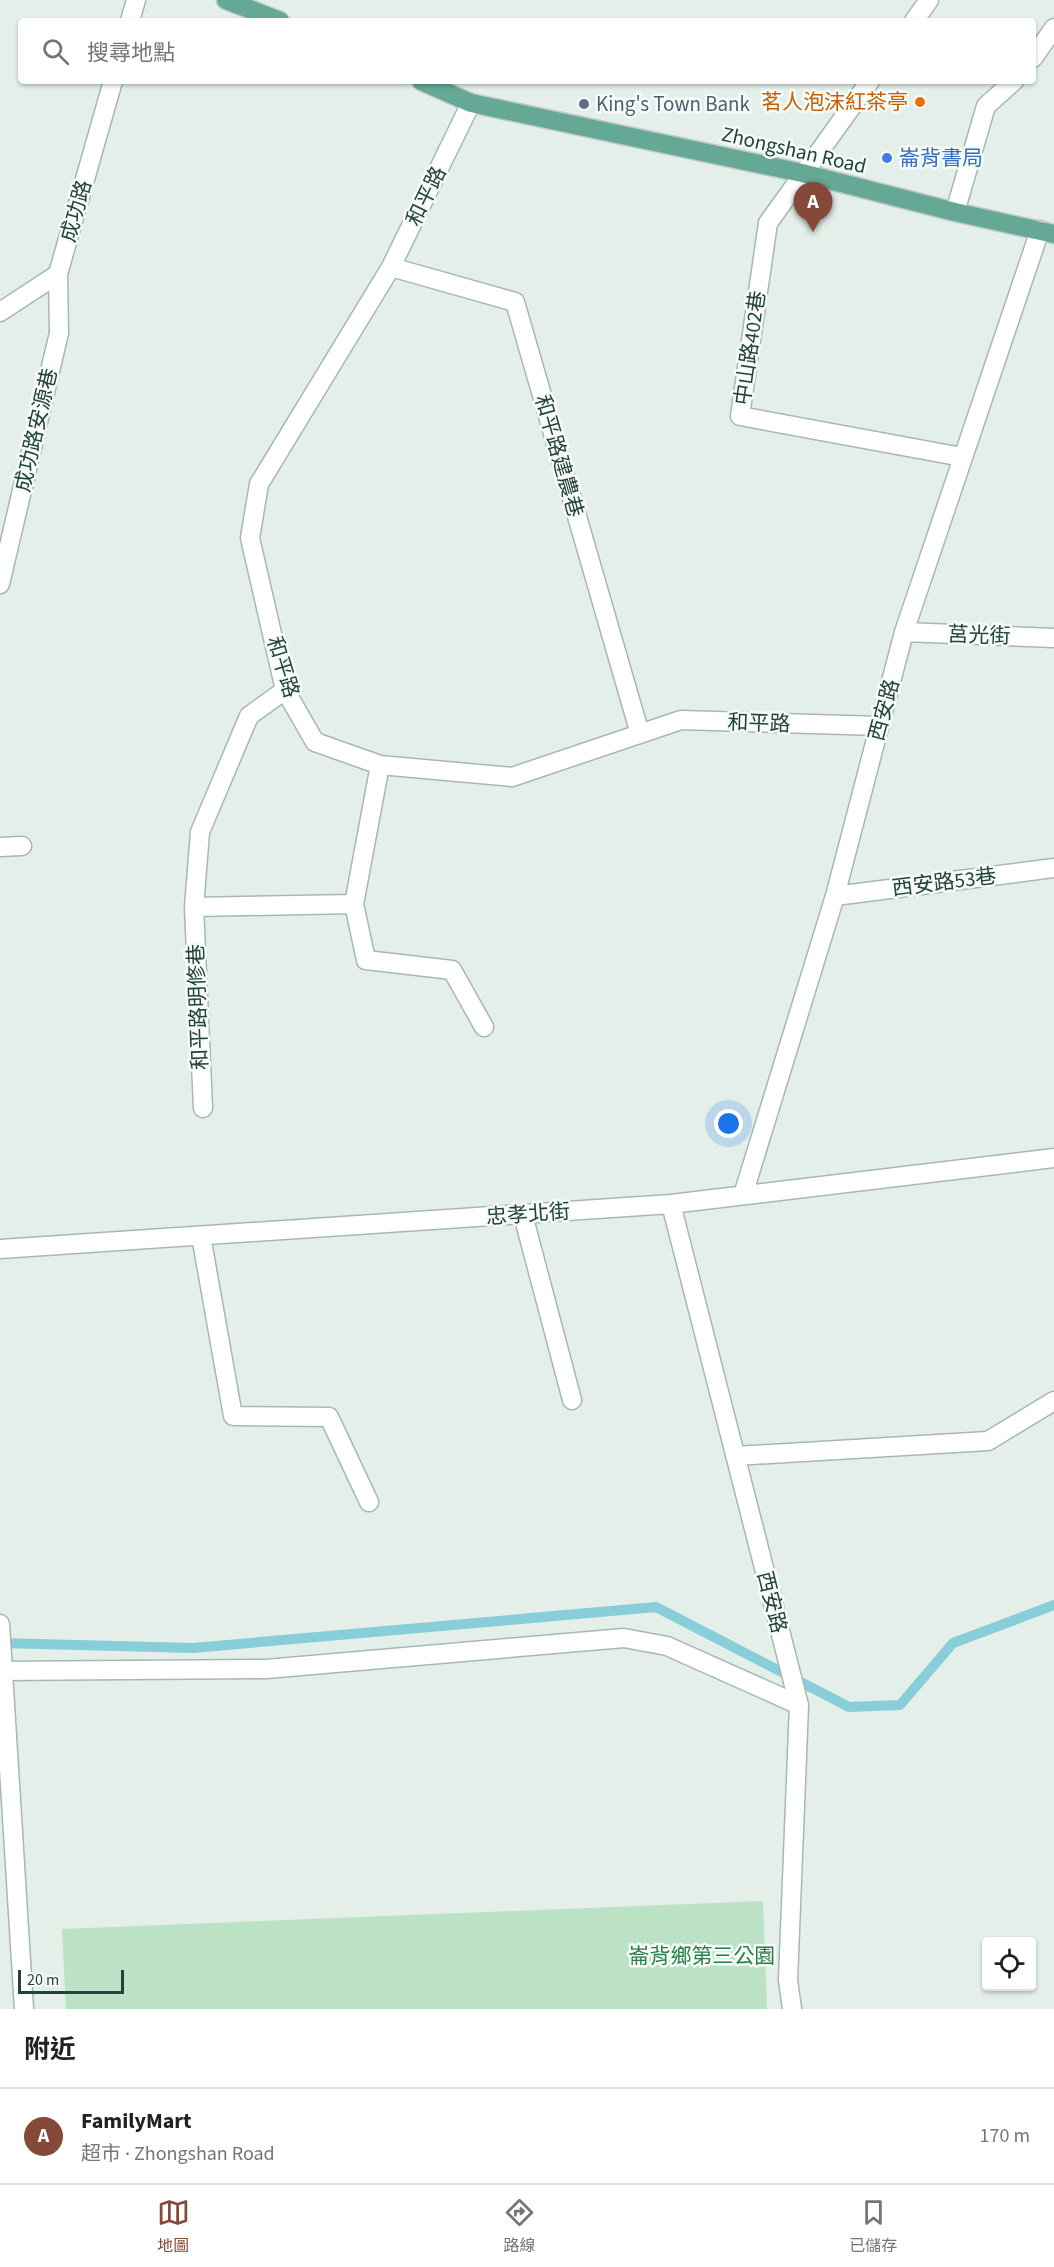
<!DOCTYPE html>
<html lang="zh-TW">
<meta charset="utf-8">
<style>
body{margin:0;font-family:"Source Sans 3","Noto Sans TC",sans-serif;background:#f2f2f2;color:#202124}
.controls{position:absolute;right:18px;bottom:18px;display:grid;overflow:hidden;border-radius:6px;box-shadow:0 2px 4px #0004}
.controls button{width:54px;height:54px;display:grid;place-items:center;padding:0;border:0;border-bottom:2px solid #e0e0e0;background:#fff;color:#202124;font:30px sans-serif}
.scale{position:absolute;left:18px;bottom:15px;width:106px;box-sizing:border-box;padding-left:6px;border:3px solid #214339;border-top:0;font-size:16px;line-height:21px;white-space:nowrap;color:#214339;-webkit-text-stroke:4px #f6fbf8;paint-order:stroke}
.you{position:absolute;left:729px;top:1124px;width:21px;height:21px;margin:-15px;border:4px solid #fff;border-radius:50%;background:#1a73e8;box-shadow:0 0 0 9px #1a73e833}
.badge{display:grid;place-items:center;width:39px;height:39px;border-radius:50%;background:#844939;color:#fff;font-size:20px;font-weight:700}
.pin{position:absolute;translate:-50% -50px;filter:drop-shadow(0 2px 3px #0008)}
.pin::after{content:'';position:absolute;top:32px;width:21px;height:18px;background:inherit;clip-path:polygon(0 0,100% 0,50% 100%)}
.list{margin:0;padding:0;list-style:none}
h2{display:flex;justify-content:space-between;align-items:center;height:78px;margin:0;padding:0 24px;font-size:26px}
h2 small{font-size:20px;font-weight:400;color:#757577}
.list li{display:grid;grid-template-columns:39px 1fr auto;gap:18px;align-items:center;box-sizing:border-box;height:96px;padding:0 24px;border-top:2px solid #e0e0e0}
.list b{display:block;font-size:22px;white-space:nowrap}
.list p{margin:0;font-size:20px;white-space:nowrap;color:#757577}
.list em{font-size:20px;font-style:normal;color:#757577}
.icon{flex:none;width:33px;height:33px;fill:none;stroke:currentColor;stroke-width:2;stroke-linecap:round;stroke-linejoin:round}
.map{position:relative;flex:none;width:1054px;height:2009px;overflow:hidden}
.search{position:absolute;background:#fff;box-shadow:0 2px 4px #0004;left:18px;right:18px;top:18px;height:66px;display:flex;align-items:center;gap:15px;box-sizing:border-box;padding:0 21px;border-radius:6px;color:#757577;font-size:22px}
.sheet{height:174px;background:#fff}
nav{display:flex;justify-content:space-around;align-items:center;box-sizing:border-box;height:84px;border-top:2px solid #e0e0e0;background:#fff;font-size:16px;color:#757577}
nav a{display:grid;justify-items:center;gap:3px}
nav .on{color:#844939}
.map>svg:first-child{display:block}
.green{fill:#bce2c5}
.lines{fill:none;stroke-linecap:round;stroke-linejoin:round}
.stream{stroke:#88ced8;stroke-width:10}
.minor-casing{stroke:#a6b8b1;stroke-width:21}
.major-casing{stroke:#c1cac8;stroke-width:21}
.minor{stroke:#fff;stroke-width:18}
.major{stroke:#65a896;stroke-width:18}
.food-dot{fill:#e8710a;stroke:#f6fbf8;stroke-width:2}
.service-dot{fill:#5c6f8a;stroke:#f6fbf8;stroke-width:2}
.shop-dot{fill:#3f7fe0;stroke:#f6fbf8;stroke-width:2}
.labels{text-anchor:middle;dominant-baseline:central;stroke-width:5;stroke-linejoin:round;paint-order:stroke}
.food-label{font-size:21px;fill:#c56008;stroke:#f6fbf8;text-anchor:end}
.service-label{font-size:21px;fill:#4e5e75;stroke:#f6fbf8;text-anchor:start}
.street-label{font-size:21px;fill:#214339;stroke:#f6fbf8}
.shop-label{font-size:21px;fill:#366cbe;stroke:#f6fbf8;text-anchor:start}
.park-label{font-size:21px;fill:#277e47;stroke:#f6fbf8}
</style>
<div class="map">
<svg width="1054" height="2009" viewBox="0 0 1054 2009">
<rect width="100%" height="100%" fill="#e4efea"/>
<path class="green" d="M763,1901L767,2009H66L62,1929Z"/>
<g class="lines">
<path class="stream" d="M0,1643L193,1648L656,1607L849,1707L900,1705L953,1643L1054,1605"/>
<defs>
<path id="minor" d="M130,21L136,0
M914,21L929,0
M1033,58L1054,28
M870,81L768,223L740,416L962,457
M471,103L391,267L259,484L250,538L285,690L315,742L380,765L512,777L681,720L880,726
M955,212L986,106L1014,81
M391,267L515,302L640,734
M0,312L58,274L113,81
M0,584L59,333L58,274
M904,632L1054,638
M0,847L22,846
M835,896L1054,868
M354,904L366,960L452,970L484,1027
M194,907L354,904L380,765
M203,1108L194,907L200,832L249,716L285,690
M743,1195L835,896L904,632L1040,230
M671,1204L799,1705L788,1980L792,2009
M523,1215L572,1400
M201,1236L233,1416L329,1417L369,1502
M0,1249L671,1204L1054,1158
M735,1456L988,1441L1054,1401
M0,1624L24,2009
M0,1671L266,1669L624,1638L667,1646L799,1705"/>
<path id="major" d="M226,0L280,21
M421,81L471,103L802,173L955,212L1054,234"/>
</defs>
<use href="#minor" class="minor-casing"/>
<use href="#major" class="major-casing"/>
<use href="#minor" class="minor"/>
<use href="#major" class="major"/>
</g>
<circle class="food-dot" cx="920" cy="102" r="6"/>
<circle class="service-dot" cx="584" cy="104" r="6"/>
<circle class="shop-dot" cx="887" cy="158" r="6"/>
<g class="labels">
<g class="food-label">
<text x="908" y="102">茗人泡沫紅茶亭</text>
</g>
<g class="service-label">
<text x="596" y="104">King's Town Bank</text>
</g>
<g class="street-label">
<text transform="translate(794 150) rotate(13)">Zhongshan Road</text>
<text transform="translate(426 196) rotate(-64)">和平路</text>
<text transform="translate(76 211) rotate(-74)">成功路</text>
<text transform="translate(750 348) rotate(-82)">中山路402巷</text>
<text transform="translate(36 430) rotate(-77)">成功路安源巷</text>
<text transform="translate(559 456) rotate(74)">和平路建農巷</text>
<text transform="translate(979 635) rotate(2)">莒光街</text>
<text transform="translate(283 667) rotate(73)">和平路</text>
<text transform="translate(884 710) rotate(-75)">西安路</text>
<text transform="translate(759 723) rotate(2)">和平路</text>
<text transform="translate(944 882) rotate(-7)">西安路53巷</text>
<text transform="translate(198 1007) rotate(-92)">和平路明修巷</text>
<text transform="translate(528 1214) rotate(-4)">忠孝北街</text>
<text transform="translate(772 1602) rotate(76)">西安路</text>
</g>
<g class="shop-label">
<text x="899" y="158">崙背書局</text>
</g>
<g class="park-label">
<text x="702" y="1956">崙背鄉第三公園</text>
</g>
</g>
</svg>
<div class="controls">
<button><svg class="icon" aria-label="locate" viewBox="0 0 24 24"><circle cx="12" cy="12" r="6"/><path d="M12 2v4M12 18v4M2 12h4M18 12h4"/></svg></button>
</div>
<div class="scale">20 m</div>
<div class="you"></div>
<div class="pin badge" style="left:813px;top:232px">A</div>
<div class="search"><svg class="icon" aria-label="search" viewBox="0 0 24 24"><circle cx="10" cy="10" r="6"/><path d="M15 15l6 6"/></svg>搜尋地點</div>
</div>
<section class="sheet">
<h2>附近<small></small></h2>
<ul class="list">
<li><span class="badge">A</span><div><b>FamilyMart</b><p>超市 · Zhongshan Road</p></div><em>170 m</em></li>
</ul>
</section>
<nav>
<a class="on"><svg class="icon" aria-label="map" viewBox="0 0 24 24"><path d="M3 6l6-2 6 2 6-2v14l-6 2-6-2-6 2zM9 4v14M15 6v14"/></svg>地圖</a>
<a><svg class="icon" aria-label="directions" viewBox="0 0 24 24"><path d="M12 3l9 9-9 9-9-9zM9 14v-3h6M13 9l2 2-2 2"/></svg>路線</a>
<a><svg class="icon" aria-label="saved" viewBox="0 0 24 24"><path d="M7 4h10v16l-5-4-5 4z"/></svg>已儲存</a>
</nav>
